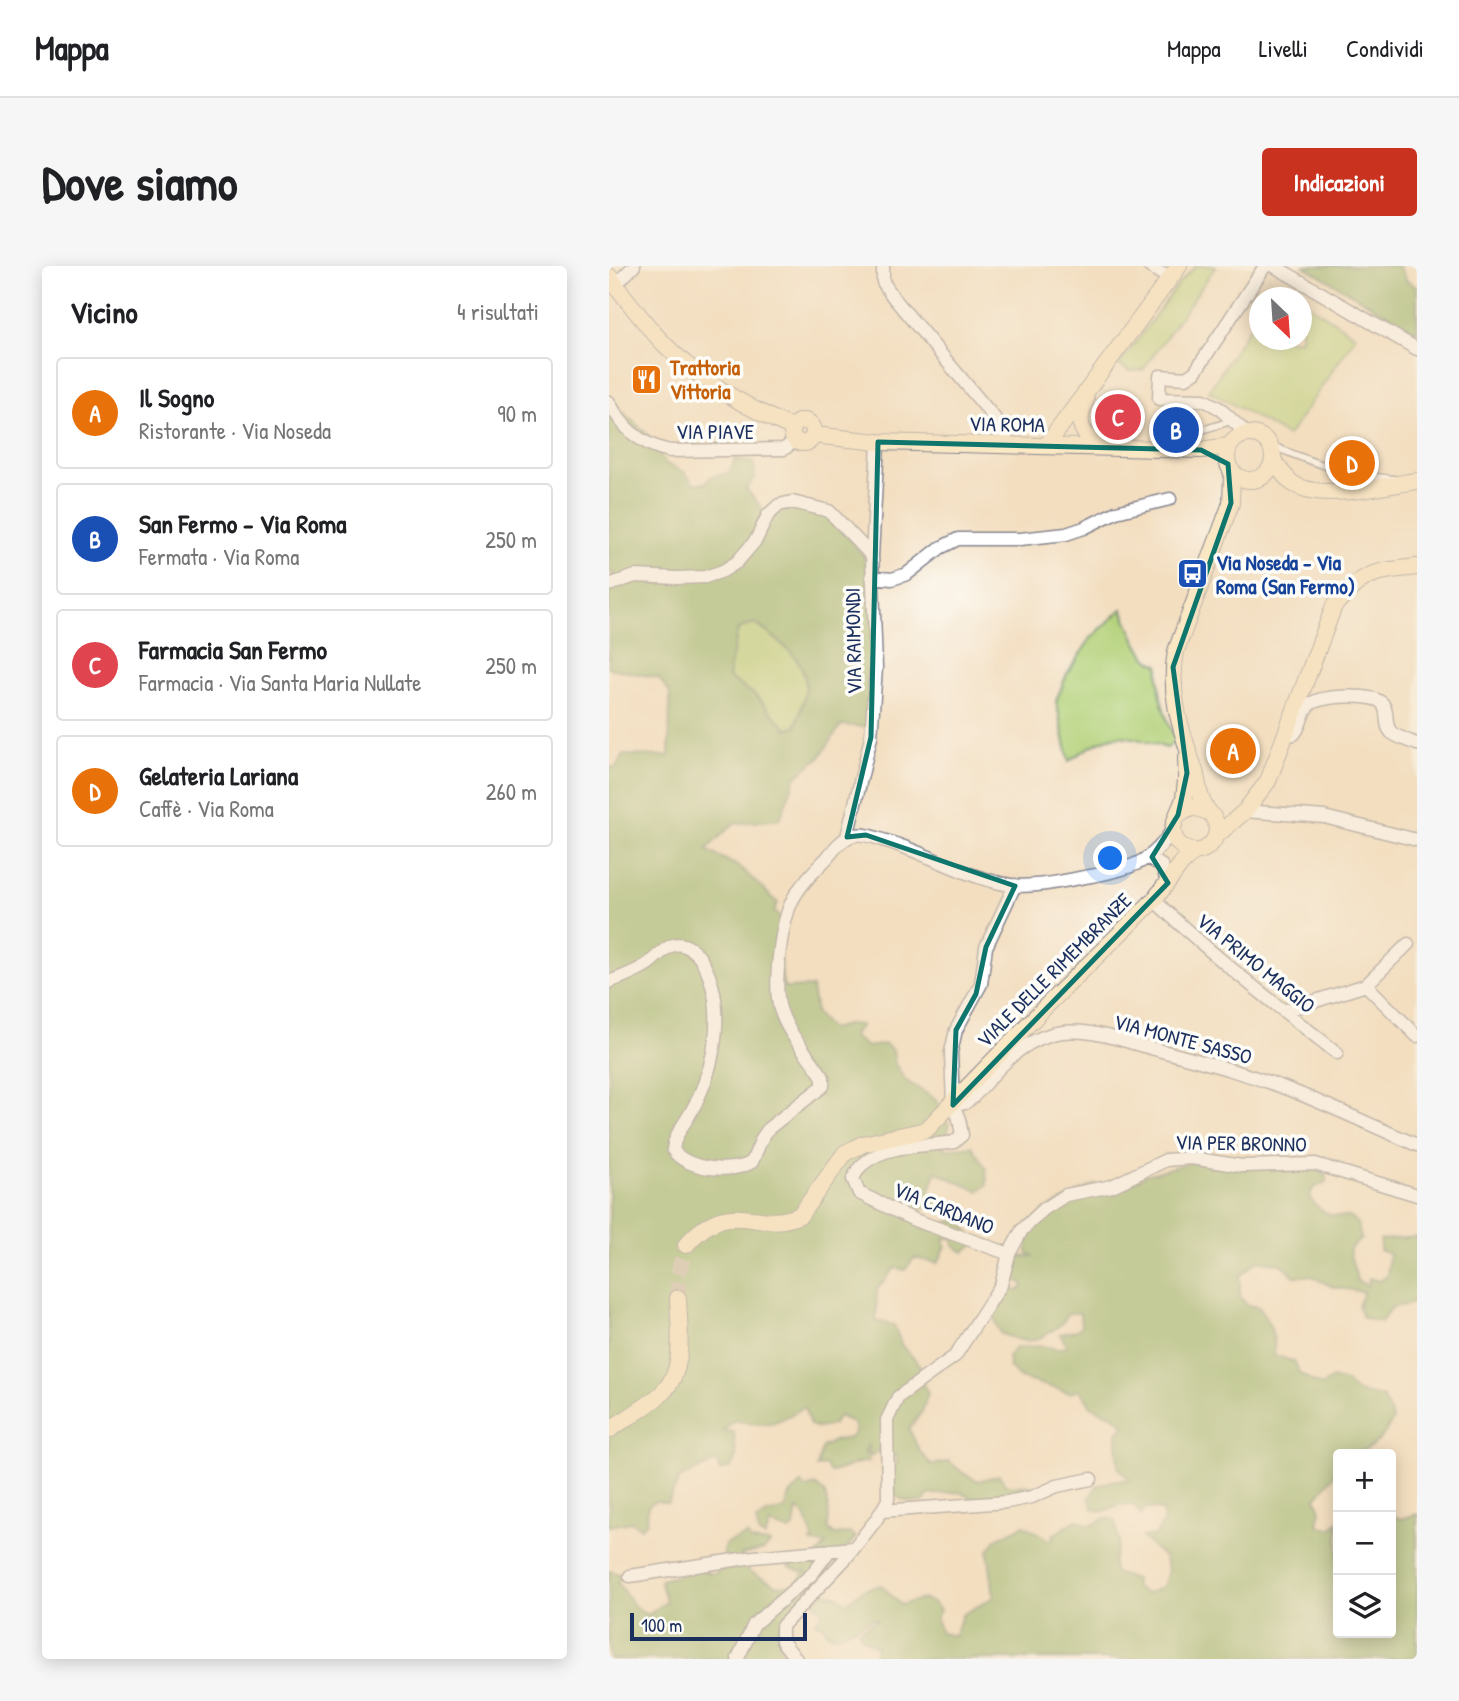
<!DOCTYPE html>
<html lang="it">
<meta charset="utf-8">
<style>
body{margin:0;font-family:"Patrick Hand",sans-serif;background:#f6f6f6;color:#202124}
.controls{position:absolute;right:21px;bottom:21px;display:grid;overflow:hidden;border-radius:7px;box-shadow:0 4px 18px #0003}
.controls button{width:63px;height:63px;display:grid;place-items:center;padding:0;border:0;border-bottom:2px solid #e0e0e0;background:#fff;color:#202124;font:35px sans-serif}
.compass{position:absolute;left:640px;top:21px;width:63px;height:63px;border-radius:50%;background:#fff;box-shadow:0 4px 18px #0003;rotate:155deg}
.scale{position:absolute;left:21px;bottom:18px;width:177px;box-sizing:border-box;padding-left:7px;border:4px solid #1b2f5e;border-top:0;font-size:19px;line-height:24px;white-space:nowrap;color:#1b2f5e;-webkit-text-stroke:5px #fdfcf7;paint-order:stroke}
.you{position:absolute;left:502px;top:593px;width:24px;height:24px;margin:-18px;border:5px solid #fff;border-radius:50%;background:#1a73e8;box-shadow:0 0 0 10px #1a73e833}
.badge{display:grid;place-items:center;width:46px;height:46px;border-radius:50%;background:#c8321e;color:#fff;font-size:23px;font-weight:700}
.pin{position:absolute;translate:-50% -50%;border:4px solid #fff;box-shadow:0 2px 7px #0006}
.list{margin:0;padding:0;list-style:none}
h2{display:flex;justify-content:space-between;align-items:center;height:91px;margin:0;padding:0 28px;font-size:30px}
h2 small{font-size:23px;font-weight:400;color:#757577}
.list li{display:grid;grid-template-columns:46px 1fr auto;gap:21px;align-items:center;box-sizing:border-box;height:112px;margin:0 14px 14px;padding:0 14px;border:2px solid #e0e0e0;border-radius:7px}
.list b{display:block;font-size:26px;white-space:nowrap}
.list p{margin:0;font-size:23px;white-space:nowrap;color:#757577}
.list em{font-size:23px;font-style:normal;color:#757577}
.icon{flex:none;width:38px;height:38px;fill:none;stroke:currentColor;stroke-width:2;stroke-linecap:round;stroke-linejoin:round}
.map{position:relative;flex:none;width:808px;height:1393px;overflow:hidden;border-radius:7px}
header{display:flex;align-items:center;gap:42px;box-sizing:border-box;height:98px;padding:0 35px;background:#fff;border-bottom:2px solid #e0e0e0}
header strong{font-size:33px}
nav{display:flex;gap:38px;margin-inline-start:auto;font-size:24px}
.intro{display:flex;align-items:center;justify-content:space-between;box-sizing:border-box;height:168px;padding:0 42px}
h1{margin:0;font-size:49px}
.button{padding:18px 32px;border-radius:7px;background:#c8321e;color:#fff;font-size:24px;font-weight:700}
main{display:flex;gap:42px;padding:0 42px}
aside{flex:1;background:#fff;border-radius:7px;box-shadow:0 4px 18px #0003}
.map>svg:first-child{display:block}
.green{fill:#b2d077;stroke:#66806a;stroke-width:2}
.forest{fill:#8db268;stroke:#547063;stroke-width:2;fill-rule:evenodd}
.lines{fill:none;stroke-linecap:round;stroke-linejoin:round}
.secondary-tunnel{stroke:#c8bbac;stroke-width:16;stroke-dasharray:16 8;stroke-linecap:butt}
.lane-casing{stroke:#87868f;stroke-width:9}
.street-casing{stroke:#87868f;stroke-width:15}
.secondary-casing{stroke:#87868f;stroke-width:18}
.lane{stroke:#fff;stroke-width:6}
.street{stroke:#fff;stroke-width:12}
.secondary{stroke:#fae7c3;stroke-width:16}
.marked{fill:none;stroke:#0f766e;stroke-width:5;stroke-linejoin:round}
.labels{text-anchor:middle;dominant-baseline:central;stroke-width:7;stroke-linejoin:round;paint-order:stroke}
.food-label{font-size:21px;font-weight:bold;fill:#c56008;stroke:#fdfcf7;text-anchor:start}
.street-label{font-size:21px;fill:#1b2f5e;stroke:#fdfcf7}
.transit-label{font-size:21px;font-weight:bold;fill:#164399;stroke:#fdfcf7;text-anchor:start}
</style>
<header>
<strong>Mappa</strong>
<nav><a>Mappa</a><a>Livelli</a><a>Condividi</a></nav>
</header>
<div class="intro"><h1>Dove siamo</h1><a class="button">Indicazioni</a></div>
<main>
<aside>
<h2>Vicino<small>4 risultati</small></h2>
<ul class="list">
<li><span class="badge" style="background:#e8710a">A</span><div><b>Il Sogno</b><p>Ristorante · Via Noseda</p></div><em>90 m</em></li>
<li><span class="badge" style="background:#1a4fb4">B</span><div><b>San Fermo - Via Roma</b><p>Fermata · Via Roma</p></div><em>250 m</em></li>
<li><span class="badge" style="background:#e0444e">C</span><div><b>Farmacia San Fermo</b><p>Farmacia · Via Santa Maria Nullate</p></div><em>250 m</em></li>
<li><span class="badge" style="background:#e8710a">D</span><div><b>Gelateria Lariana</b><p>Caffè · Via Roma</p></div><em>260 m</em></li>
</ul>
</aside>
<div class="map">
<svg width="808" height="1393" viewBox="0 0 808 1393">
<rect width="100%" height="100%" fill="#fdfcf7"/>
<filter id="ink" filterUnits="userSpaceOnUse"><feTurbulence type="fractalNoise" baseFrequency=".0143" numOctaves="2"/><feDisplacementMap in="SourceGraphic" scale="14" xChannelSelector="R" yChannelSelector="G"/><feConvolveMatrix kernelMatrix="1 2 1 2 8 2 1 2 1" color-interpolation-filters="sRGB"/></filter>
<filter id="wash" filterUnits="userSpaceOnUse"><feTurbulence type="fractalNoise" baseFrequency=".00686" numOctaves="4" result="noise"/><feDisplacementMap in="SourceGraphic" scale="28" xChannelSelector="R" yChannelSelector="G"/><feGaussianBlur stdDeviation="1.57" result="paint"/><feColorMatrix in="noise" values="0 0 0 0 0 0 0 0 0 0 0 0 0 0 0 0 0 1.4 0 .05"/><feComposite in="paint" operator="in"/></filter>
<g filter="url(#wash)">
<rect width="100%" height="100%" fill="#f3dec0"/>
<path class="green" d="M587,0H607L534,104L521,105L510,99L570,17Z
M693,34L747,70L679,170L600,125L650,46V74H692Z
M513,343C521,360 531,394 550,399C548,427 555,449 567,475L558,482C507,466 506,463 460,495L447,435L458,408L482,372Z
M145,357C167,373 198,391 197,423C196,435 190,449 186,460L178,463L146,429L118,411L129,363Z"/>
<path class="forest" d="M695,0H790L798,15L808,21V66Z
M0,130L6,139L38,168L57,198L76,206L84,217H96L102,211L119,207L127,193L145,197L146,212L137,223L161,252L186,241L222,252L256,291L266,373L258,461L232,459L211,491L187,510L171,553L124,558L97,584L131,601L169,637L165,645L173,653L167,671L175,722L203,721L207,748L221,763L241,758L252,759L243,770L258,781L276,778L284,785L286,798L296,814L326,833L335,848L340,860L335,883L363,880L377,902L378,919L369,925L327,906L320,928L332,933L330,944L321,942L308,944L315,948L309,958L312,963L346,954L357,961L365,978L355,986L345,980L344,972H335L337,980L329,997L305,992L296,1004L286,1002L268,1023L267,1055L285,1059L293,1080L311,1099L313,1116L319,1127L313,1146L300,1163L311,1186L323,1199L340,1195L354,1207L369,1215L390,1209L397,1219L422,1220L417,1229L365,1233L350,1226L319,1229L314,1236C285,1237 284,1228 274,1203L289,1197L286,1189L274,1191L270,1184L261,1191L259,1179L256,1186L260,1196C240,1196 237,1205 221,1206L216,1199L208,1201L213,1181L227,1174L241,1172L246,1166L244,1157L230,1150L225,1158L210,1162L201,1159L195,1141C167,1158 159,1162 126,1154L114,1165L125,1166L127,1190L122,1201L111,1205L107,1195L70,1213L59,1237L46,1235L39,1240L38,1255L32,1262L23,1256L0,1260V501L7,502L13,489L60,490L61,427L49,412L0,402V316L5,307L0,306ZM146,357C168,374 202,394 196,427C194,438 190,449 187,460L178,463L146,429L119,411L129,363Z
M587,895L675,902L681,905L704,902L717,910L718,916L703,923L701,932C713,949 723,951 742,951L749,959L752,973L741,982C740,994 747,1003 748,1015L759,1020L760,1012L770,1015L778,1010L780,988L771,984V974L808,971V1033L798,1039L783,1041L772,1056L754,1052L749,1040L755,1026L724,1021L702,1010H685L673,998L649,994L631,1010V1030L638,1039L650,1041C661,1058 667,1069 665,1089L686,1096L690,1107L712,1120L723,1112L737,1116L748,1126L774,1131L784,1153C772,1178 758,1188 729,1188V1204L707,1232L712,1244L709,1259L722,1263L729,1255V1367H782V1249L792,1253L808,1248V1393H266L267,1380L253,1371L249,1365L268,1354L265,1352L230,1369L218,1367L215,1360L207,1356L214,1346L205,1337L215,1326L229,1330L237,1337L254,1324L272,1319L292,1339C307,1334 321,1328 331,1344L327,1352L332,1367L346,1370L353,1349L385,1331L379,1285L387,1273L415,1259L443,1275L444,1269L468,1254L481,1260L497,1252L506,1254L510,1276L504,1296L505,1307L526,1313V1321L537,1328L554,1321L559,1304L555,1291L533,1271L546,1270L555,1255L553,1244L536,1242L532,1249L526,1240L512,1238L494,1246L484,1243L480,1232L488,1220L506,1214H521L509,1201L508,1167L516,1159L505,1150L483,1141L470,1123L461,1127L411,1112L401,1102L399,1091L406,1082L432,1080L448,1083L458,1080L451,1068L465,1065L472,1061L471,1047H459C456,1056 451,1059 444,1064C423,1079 414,1077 391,1067L385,1053L397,1024H409L414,1021L413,1017L406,1013L402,999L409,991L425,990L418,987V978L415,969L436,944L486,918L520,919L536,909Z
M192,1217L197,1222L206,1219L216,1227L220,1247L219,1263L226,1269L241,1267L247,1271L168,1365L175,1393H0V1305L15,1309L8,1316L27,1342L39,1349L57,1336L51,1314L93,1304L103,1308L123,1301L114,1287L117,1278L138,1269L142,1275L162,1277L155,1284L132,1289L140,1305L169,1320L185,1318L197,1306L191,1305L179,1300L183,1293L203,1295L217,1278L202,1277L204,1272L196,1250L188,1243L185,1261L181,1265L161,1258L156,1271L150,1268L147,1255L158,1248L176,1243L181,1229Z"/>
</g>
<g filter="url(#ink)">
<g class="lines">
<path class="secondary-tunnel" d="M69,1032V1009L77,979"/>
<defs>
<path id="lane" d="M551,177L622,155
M661,179C705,197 737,209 785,213"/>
<path id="street" d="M274,0V16L284,31L393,161L398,179
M540,0L560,12
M665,0L808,83
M6,19L25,0
M0,136C14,163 32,179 61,185L175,183L187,174
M638,168L610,142L595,134L550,133L551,110L577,112L586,106L656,0
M263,311L283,313L298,308L331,282L349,273H411L457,268L475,262L507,246L561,233
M0,319L26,310L68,312L96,311L114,305L128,296L147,274L159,249L170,239L183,236L220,245L263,290
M677,469L685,468C693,459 692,447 700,439C710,429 763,427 773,437C781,446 774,459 783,467C790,472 801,475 808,478
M636,545L715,551L808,574
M238,571L262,471L267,402L263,290L269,176
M540,592L553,600L559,617
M545,634C602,689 665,737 728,787
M0,716C13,711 27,706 39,698C47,692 55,682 64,679C76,676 85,684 91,692C120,737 106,803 82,846C75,859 65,869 64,884C77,904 124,908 143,896L153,872L160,862L214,820V811C200,789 179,769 171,743C164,719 172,656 184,633C192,618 206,604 218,592C225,583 234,571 246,569C256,567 267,572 277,575C319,587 359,613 402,619C428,622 457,614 482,610C521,603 544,597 565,561
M757,719L799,678
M675,745L757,719L808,770
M344,839L356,837L363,832C385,808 406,779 440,769C471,759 508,773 538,781C586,794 635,806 681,824C724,841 766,861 808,879
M400,988L413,964L435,943L457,929L503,920L557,894L582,892L633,900L706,898L808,929
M273,1245L398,1236L423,1231L448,1220L482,1213
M21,1310L145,1291L245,1282
M129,1392L145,1358L203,1308L221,1284
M187,1393L173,1375V1360L237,1292L267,1254L279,1234L278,1154L289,1131L346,1090L392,1019L400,988L303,953L250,927L244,913C246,909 249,902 253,899C277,877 316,881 345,876L353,869L350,853L344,839L342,786L347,764L372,718L377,681L406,619"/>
<path id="secondary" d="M0,10C17,33 35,57 54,77C90,114 138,142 184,162
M477,133C467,157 470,171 497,179
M183 166a11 11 0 1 1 22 0a11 11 0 1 1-22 0Z
M618 191a23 23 0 1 1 46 0a23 23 0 1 1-46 0Z
M204,169L269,176L592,184L620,180
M437,180L570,0
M664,194C670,202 675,210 682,216C709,237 776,219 808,215
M600,546C589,534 590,519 586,505C572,463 559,430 567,385L622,237L623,206
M569,549L584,541L600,546C623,569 590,600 570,578C566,574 564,569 564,563C565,553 572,542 575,532C577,519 578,506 577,493
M607,570L636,545L659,515L725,340C756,305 763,306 808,301
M77,979C122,927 147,969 191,949L236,887L254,878L317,864L437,740L545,634L573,597L586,585
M0,1164C17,1152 39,1141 54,1126C77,1104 70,1061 69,1032"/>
</defs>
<use href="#lane" class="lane-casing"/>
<use href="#street" class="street-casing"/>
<use href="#secondary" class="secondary-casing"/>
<use href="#lane" class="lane"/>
<use href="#street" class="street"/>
<use href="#secondary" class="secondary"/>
</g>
</g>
<path d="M0 0H808V1393H0ZM269,176L592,184L619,198L622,237L564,401L578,507L569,549L543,591L559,617L344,839L347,764L367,728L377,681L406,620L257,569L238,571L262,471Z" fill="#f3dec0" fill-opacity=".55" fill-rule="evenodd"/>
<path class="marked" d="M269,176L592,184L619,198L622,237L564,401L578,507L569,549L543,591L559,617L344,839L347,764L367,728L377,681L406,620L257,569L238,571L262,471Z"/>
<defs>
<symbol id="restaurant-square" viewBox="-11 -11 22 22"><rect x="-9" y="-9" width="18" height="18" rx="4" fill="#e8710a" stroke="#fdfcf7"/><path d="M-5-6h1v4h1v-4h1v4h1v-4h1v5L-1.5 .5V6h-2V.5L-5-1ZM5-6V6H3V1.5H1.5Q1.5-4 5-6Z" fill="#fff"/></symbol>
<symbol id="bus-square" viewBox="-11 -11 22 22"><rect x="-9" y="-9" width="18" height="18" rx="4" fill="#1a4fb4" stroke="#fdfcf7"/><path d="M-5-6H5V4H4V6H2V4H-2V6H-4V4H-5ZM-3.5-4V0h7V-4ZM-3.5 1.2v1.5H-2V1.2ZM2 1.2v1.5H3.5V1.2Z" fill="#fff"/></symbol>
</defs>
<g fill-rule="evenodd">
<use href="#restaurant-square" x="20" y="96" width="35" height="35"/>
<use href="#bus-square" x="566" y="290" width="35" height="35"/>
</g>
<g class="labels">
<g class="food-label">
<text x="61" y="101">Trattoria<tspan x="61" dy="24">Vittoria</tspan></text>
</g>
<g class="street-label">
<text transform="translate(398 158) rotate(1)">VIA ROMA</text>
<text x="106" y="165">VIA PIAVE</text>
<text transform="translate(244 375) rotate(-91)">VIA RAIMONDI</text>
<text transform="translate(647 697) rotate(39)">VIA PRIMO MAGGIO</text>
<text transform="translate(445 704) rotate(-45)">VIALE DELLE RIMEMBRANZE</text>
<text transform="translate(574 773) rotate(15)">VIA MONTE SASSO</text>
<text transform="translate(632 877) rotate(1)">VIA PER BRONNO</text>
<text transform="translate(335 942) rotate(22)">VIA CARDANO</text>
</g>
<g class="transit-label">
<text x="607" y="296">Via Noseda - Via<tspan x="607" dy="24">Roma (San Fermo)</tspan></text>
</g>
</g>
</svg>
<div class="controls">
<button>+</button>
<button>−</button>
<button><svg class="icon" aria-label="layers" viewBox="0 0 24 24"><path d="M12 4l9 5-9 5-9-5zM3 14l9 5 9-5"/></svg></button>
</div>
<svg class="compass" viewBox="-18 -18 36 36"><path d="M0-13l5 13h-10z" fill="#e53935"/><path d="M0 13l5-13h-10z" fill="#757577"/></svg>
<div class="scale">100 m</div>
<div class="you"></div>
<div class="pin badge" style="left:624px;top:485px;background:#e8710a">A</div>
<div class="pin badge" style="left:567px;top:164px;background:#1a4fb4">B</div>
<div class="pin badge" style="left:509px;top:151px;background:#e0444e">C</div>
<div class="pin badge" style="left:743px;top:197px;background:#e8710a">D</div>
</div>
</main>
